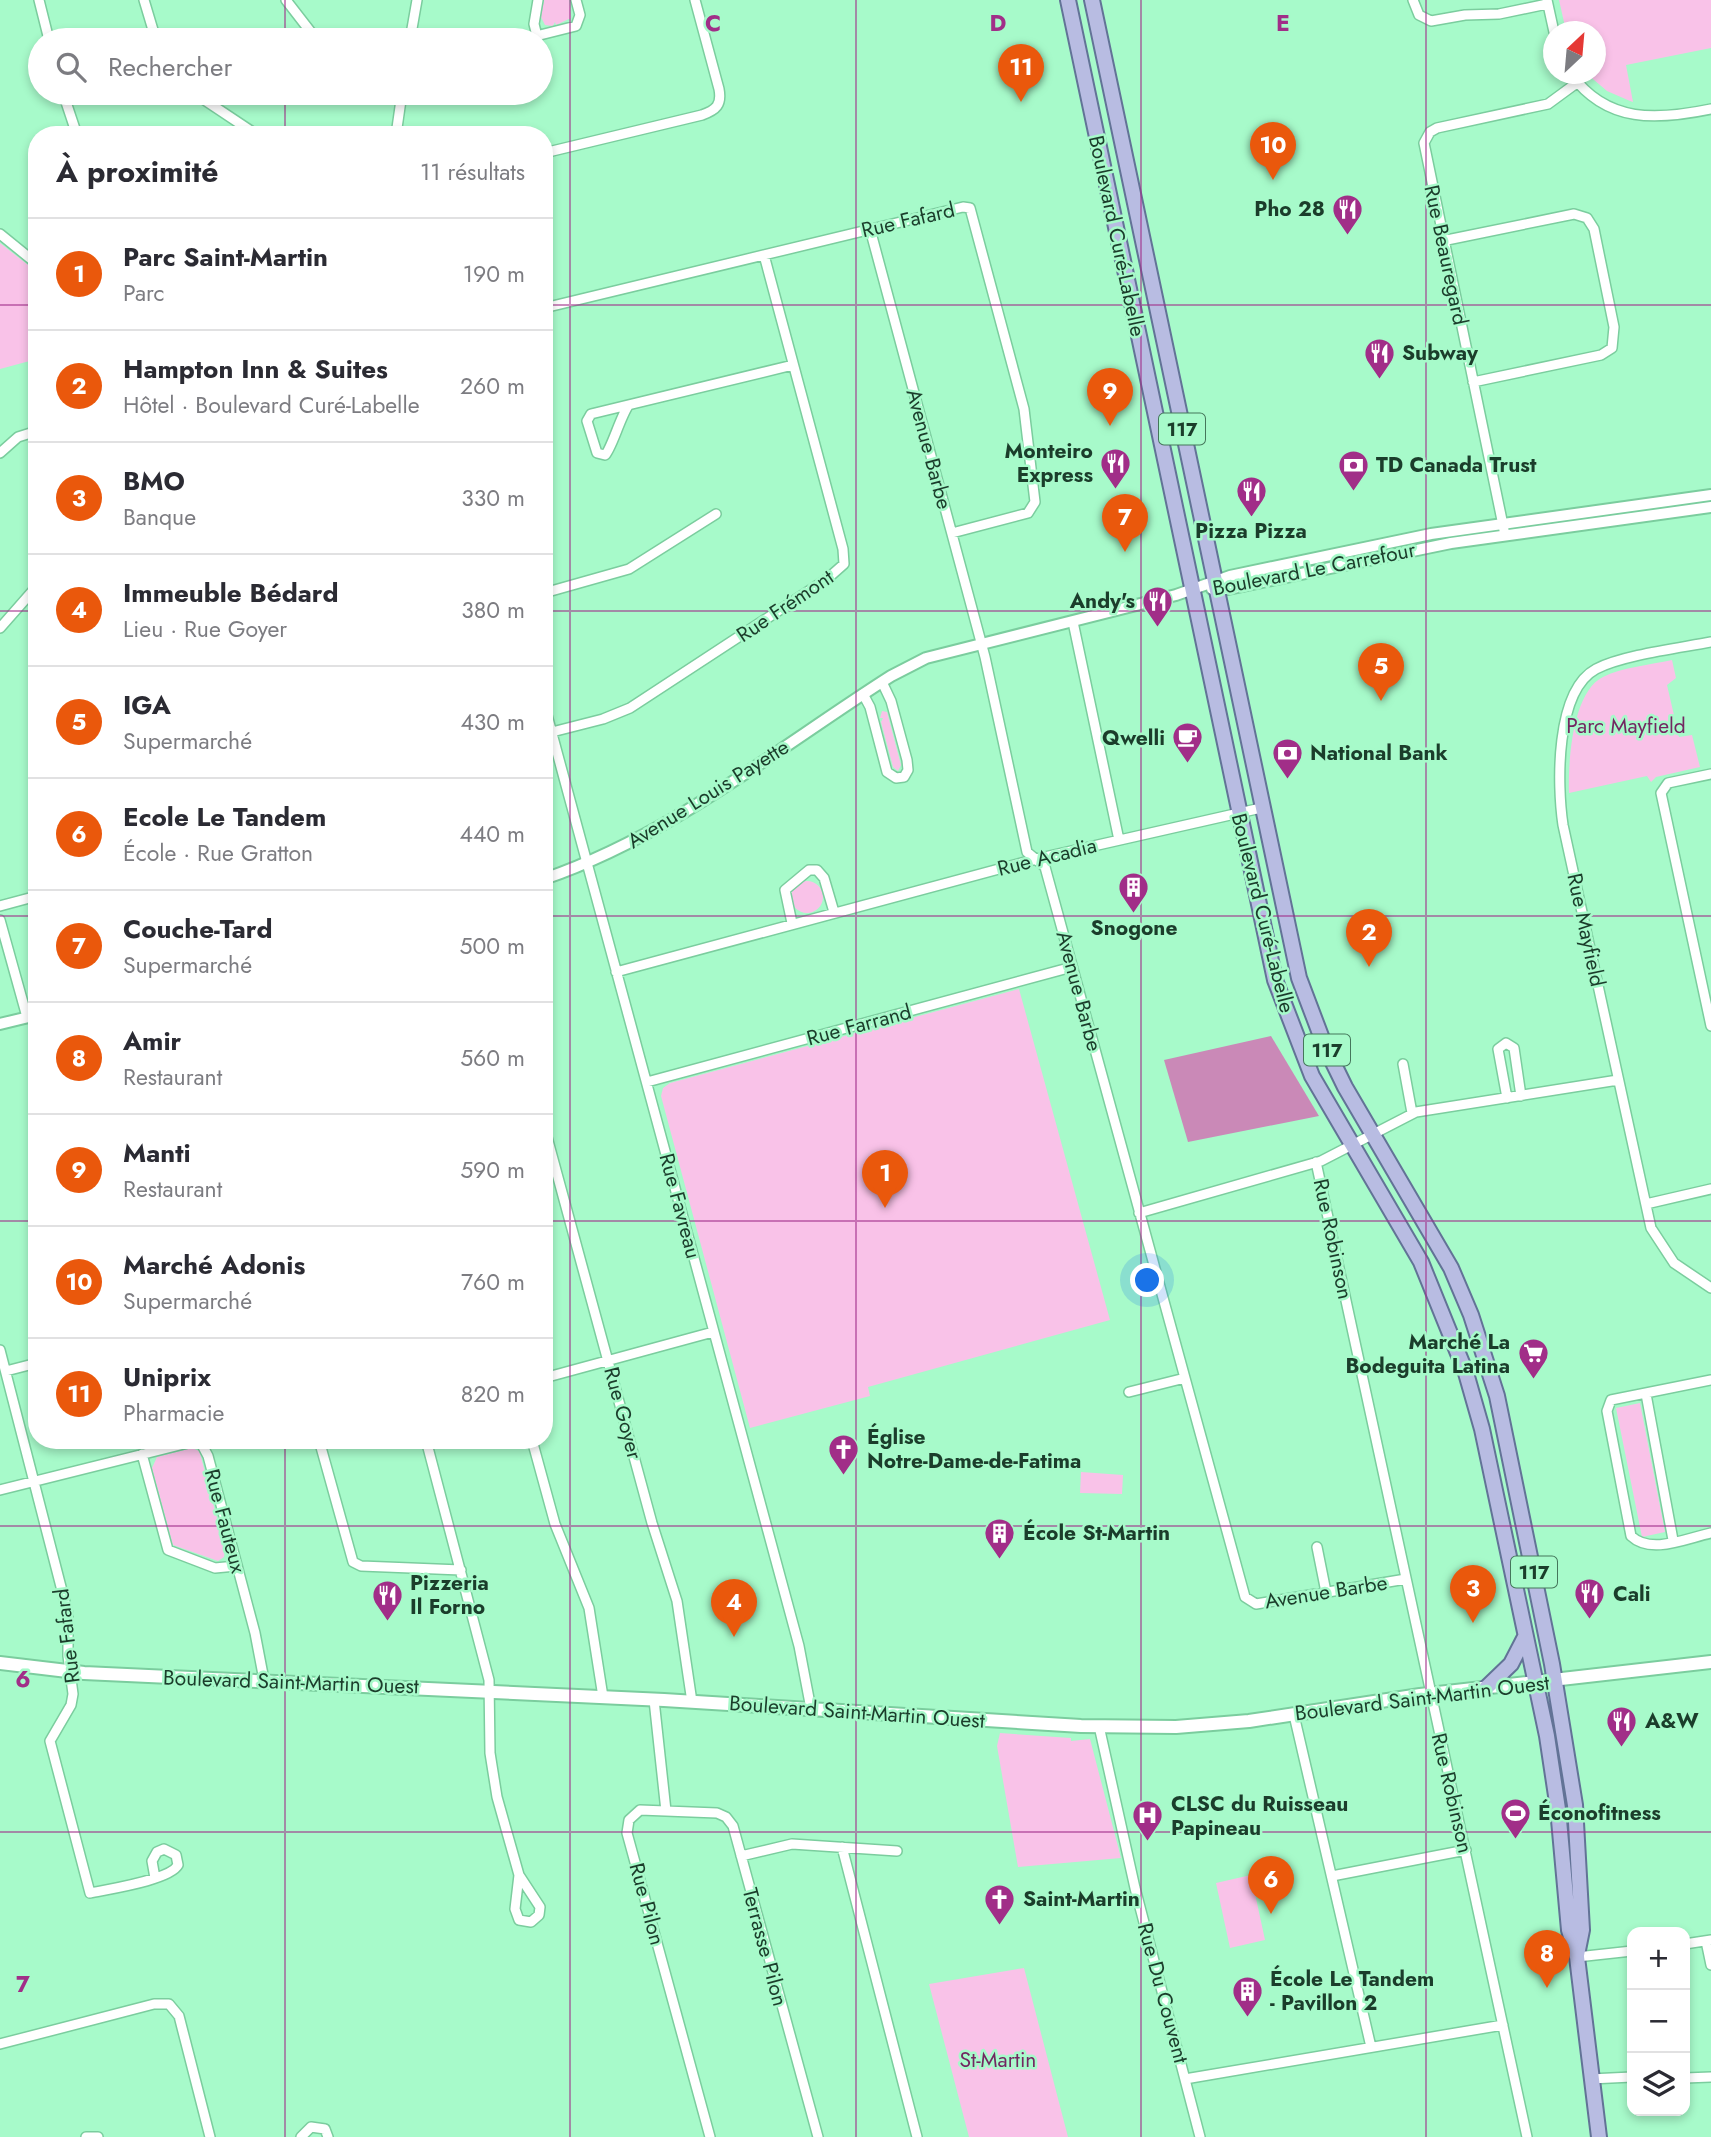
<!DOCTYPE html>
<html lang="fr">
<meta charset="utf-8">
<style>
body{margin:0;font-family:Jost,sans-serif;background:#f2f2f3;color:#2b2b33}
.controls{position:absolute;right:21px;bottom:21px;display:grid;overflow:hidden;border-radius:14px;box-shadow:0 4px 10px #0003}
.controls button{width:63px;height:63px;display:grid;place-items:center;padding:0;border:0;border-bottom:2px solid #e1e1e2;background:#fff;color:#2b2b33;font:35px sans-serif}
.compass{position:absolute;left:1543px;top:21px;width:63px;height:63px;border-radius:50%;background:#fff;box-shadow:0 4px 10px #0003;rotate:26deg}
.you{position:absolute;left:1148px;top:1281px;width:24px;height:24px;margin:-18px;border:5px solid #fff;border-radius:50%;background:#1a73e8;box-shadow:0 0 0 10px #1a73e833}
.badge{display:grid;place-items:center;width:46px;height:46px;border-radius:50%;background:#ea580c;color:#fff;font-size:23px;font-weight:700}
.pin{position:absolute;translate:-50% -58px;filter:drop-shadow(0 2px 4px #0008)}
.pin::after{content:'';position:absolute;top:37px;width:24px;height:21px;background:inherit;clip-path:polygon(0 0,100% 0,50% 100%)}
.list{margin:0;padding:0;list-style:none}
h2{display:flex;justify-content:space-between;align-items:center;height:91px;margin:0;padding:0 28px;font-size:30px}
h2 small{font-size:23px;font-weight:400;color:#7c7c81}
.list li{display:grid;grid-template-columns:46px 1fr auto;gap:21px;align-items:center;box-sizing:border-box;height:112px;padding:0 28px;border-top:2px solid #e1e1e2}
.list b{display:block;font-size:26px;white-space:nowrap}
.list p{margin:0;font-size:23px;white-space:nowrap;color:#7c7c81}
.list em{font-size:23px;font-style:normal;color:#7c7c81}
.icon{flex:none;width:38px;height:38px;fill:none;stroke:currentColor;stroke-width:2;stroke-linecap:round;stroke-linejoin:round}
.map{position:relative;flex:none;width:1711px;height:2137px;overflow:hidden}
.search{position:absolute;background:#fff;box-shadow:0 4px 10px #0003;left:28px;top:28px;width:525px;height:77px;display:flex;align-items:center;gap:18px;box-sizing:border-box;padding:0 24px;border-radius:38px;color:#7c7c81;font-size:26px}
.panel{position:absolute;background:#fff;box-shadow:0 4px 10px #0003;left:28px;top:126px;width:525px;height:1323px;border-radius:28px}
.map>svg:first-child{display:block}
.green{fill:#f9c2e8}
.forest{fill:#ca89b7}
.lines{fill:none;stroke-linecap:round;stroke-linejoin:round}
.minor-casing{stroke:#7bcd9e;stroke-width:12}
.tertiary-casing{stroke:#7bcd9e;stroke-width:14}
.secondary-casing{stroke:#7bcd9e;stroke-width:16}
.primary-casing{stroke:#627396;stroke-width:18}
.minor{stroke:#fff;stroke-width:9}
.tertiary{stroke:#fff;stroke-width:10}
.secondary{stroke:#fff;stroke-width:12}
.primary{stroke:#b8bce2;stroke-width:14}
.grid{fill:none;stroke:#a12e88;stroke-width:2;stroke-opacity:0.55}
.labels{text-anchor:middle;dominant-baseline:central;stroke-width:5;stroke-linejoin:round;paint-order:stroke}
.shield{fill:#a7faca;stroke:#45765b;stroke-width:2}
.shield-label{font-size:19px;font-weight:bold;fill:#1b3d2b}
.poi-label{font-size:21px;font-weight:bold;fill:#1b3d2b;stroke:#a7faca;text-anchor:start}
.street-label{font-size:21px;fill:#1b3d2b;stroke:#a7faca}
.park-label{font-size:21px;fill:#732661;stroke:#a7faca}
.grid-label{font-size:23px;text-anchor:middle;font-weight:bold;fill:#a12e88;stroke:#a7faca;stroke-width:5;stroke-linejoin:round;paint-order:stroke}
</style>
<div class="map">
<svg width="1711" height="2137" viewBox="0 0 1711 2137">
<rect width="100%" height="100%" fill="#a7faca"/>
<path class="green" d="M544,0H569L571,18L556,25L555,22L553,26L545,25L541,17Z
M1559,0H1711V48L1626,65L1633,102L1630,101L1607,91L1587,74H1596V32L1566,31Z
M0,243L37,272V359L0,369Z
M1672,660L1676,678L1667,685L1679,737L1692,735L1700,767L1656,777L1651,782L1647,776L1569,793C1568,763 1572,692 1603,677C1623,667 1650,665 1672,660Z
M882,711L887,712L901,765L898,771L893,767L881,722L883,718H880Z
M791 897a16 16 0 1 1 32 0a16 16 0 1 1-32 0Z
M1019,989L1110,1320L868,1387L870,1396L750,1428L661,1096L663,1088L670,1083Z
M1640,1403L1665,1532L1642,1537L1616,1408Z
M192,1448L199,1451L201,1457L225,1549L224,1557L218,1561L173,1545L152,1468L157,1457Z
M1081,1472L1123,1475L1122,1494L1080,1493Z
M1000,1733L1071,1738V1741L1090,1739L1121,1858L1018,1867L997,1746Z
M1251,1875L1265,1940L1230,1948L1216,1883Z
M1024,1968L1068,2137H969L929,1984Z"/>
<path class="forest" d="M1271,1036L1319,1116L1188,1142L1164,1060Z"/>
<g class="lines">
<defs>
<path id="minor" d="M39,0L49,40
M144,0L156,40
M286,0L317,40
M1413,0L1419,15L1431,21L1465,15L1499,14L1547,4
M1547,0L1554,32
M537,36L534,24L538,0
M410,40L417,0
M520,40L576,26L580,15L576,0
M1571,74C1607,124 1658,120 1711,109
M63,93L77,135
M194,93L257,135
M396,135L402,93
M544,153L702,115C716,110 722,105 719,89L695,0
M870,229L985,657L1027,852L1045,867L1245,1597L1256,1604L1406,1579
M0,234L37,264
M1442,241L1574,214L1587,218L1594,229L1614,327L1612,348L1601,355L1473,382
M544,308L963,207L970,208L1024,409L1035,502L1028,513L952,533
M628,406C620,418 611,450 605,455L597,453L587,421L591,414L793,365
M0,453L18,437L37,431
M1504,530L1424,143L1430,132L1437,128L1548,104L1578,82
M544,593L629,569L716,514
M1073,622L1119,840
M0,628L37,586
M1711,642C1680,648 1623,655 1596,669C1555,691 1557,785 1563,825L1651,1228L1674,1263L1711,1288
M863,694L870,707L887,772L896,778L904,777L908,770L907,760L891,701L882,682
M544,704L799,1646L811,1709
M552,732L603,719L630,708L827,579L844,564L843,549L764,255
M1711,774L1668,783L1661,793L1711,1026
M0,906L37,896
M0,920L27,1017
M792,923L785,890L809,870H817L824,878L834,912
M616,972L1036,859L1261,808
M1403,1064L1412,1113
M647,1082L1072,967
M1507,1098L1498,1049L1506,1043L1514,1048L1521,1096
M544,1126L652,1523L677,1601L692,1702
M1316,1162L1527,2137
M1646,1204L1711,1189
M1139,1213L1321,1161L1416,1112L1618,1080
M0,1350L68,1614V1656L73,1694L71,1705L50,1741L90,1893C109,1889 170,1880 178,1865L176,1855L164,1849L157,1852L152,1861L155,1878
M6,1371L37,1363
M544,1378L713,1332
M1711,1380L1611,1400L1607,1411L1631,1536C1651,1555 1687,1538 1711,1533
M1129,1392L1185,1378
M1646,1394L1673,1540
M319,1440L353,1562L361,1566L461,1570
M426,1440L489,1680L490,1753L497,1797L519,1875L540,1907L539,1915L531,1922L519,1920L515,1909L519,1875
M532,1440L555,1524L589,1608L603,1697
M142,1454L168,1550L215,1568L236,1566
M0,1490L192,1442L201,1443L208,1456L255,1633L264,1680
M1317,1547L1326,1592
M654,1700L666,1811
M1294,1715L1371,2047
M1099,1726L1135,1888L1200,2137
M842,1847L917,2137
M741,1856L792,1844L897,1851
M1332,1876L1466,1850
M1706,1941L1711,1965
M1685,1944L1711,1940
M1577,1957L1632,1951
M0,2044L154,2004H169L179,2016L210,2137
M1685,2078L1711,2077
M1185,2079L1503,2025
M1590,2079L1632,2077
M86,2137H98
M301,2137L311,2127L325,2129L328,2137
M710,2137L627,1833L629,1820L640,1810L717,1813L726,1817L733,1826L818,2137"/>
<path id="tertiary" d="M1212,589H1228L1451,543L1711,507
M544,879C672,835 778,748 891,676L926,658L1176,595L1230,576L1431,534L1711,495
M0,1024L37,1015"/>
<path id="secondary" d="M0,1663L84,1673L664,1700L1081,1726L1176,1727L1249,1721L1420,1695L1711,1662"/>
<path id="primary" d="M1068,0L1275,980L1312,1076L1421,1262L1466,1373L1482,1429L1547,1736L1558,1809L1569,1930L1577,1957L1599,2137
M1092,0L1299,978L1324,1044L1345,1087L1451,1268L1471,1315L1497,1396L1552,1664L1575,1805L1582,1930L1577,1955
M1485,1689L1511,1664L1525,1637"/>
</defs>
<use href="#minor" class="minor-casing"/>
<use href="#tertiary" class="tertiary-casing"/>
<use href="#secondary" class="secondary-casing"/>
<use href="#primary" class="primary-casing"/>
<use href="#minor" class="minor"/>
<use href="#tertiary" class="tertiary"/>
<use href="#secondary" class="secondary"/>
<use href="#primary" class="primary"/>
</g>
<path class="grid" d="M285,0V40M570,0V2137M856,0V2137M1141,0V2137M1426,0V2137M285,93V135M0,305H37M544,305H1711M0,611H37M544,611H1711M0,916H37M544,916H1711M0,1221H37M544,1221H1711M285,1440V2137M0,1526H1711M0,1832H1711"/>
<defs>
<symbol id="restaurant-pin" viewBox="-11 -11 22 30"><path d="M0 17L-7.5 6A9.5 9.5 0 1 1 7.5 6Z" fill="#a12e88" stroke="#a7faca"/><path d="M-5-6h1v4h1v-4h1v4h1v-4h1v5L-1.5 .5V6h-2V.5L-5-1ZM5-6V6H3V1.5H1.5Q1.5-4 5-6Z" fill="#fff"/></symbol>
<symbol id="bank-pin" viewBox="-11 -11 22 30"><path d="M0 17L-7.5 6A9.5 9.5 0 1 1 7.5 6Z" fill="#a12e88" stroke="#a7faca"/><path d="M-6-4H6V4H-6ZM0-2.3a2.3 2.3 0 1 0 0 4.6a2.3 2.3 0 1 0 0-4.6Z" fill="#fff"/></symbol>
<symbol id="cafe-pin" viewBox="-11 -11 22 30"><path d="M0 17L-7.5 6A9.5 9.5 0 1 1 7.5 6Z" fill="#a12e88" stroke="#a7faca"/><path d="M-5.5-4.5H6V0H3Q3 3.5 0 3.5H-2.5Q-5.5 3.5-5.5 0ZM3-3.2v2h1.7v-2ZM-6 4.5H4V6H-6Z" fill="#fff"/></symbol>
<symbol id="building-pin" viewBox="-11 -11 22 30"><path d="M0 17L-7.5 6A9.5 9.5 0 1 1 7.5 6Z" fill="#a12e88" stroke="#a7faca"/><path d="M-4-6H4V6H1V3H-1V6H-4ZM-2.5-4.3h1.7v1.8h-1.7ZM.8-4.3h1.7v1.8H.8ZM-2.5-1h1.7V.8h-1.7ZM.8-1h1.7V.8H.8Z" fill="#fff"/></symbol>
<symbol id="supermarket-pin" viewBox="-11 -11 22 30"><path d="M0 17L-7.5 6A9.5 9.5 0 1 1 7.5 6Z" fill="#a12e88" stroke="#a7faca"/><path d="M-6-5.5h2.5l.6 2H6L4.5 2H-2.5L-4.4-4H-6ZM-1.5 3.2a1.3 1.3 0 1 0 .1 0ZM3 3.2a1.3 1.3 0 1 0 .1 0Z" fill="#fff"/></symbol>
<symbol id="church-pin" viewBox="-11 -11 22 30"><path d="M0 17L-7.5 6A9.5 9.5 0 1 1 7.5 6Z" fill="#a12e88" stroke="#a7faca"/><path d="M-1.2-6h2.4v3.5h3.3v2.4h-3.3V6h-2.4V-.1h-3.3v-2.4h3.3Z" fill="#fff"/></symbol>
<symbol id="stadium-pin" viewBox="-11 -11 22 30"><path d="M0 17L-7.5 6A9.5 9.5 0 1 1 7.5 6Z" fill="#a12e88" stroke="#a7faca"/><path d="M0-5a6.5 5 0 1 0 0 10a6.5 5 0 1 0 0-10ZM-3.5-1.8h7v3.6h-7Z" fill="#fff"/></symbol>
<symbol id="hospital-pin" viewBox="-11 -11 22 30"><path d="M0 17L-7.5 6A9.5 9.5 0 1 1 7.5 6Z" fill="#a12e88" stroke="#a7faca"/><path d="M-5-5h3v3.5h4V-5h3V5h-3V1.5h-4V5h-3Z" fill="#fff"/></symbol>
</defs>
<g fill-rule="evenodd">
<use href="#restaurant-pin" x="1330" y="192" width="35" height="47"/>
<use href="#restaurant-pin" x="1362" y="336" width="35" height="47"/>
<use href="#restaurant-pin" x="1098" y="446" width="35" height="47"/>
<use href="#bank-pin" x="1336" y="448" width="35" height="47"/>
<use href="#restaurant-pin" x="1234" y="474" width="35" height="47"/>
<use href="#restaurant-pin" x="1140" y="584" width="35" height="47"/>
<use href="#cafe-pin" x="1170" y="720" width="35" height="47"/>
<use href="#bank-pin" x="1270" y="736" width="35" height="47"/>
<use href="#building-pin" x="1116" y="870" width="35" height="47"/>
<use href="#supermarket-pin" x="1516" y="1336" width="35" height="47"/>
<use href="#church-pin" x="826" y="1432" width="35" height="47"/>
<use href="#building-pin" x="982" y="1516" width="35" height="47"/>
<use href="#restaurant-pin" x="1572" y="1576" width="35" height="47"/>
<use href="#restaurant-pin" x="370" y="1578" width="35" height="47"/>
<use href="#restaurant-pin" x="1604" y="1704" width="35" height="47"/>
<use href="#stadium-pin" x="1498" y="1796" width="35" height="47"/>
<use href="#hospital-pin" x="1130" y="1798" width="35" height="47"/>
<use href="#church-pin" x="982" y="1882" width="35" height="47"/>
<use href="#building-pin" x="1230" y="1974" width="35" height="47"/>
</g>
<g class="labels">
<g class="shield">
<rect x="1159" y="413.5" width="46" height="31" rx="5"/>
<rect x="1304" y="1034.5" width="46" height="31" rx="5"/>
<rect x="1511" y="1556.5" width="46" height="31" rx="5"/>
</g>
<g class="shield-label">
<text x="1182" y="429">117</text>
<text x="1327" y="1050">117</text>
<text x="1534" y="1572">117</text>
</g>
<g class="poi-label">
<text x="1325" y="209" text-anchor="end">Pho 28</text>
<text x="1402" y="353">Subway</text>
<text x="1093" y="451" text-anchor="end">Monteiro<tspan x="1093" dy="24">Express</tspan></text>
<text x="1376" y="465">TD Canada Trust</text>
<text x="1251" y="531" text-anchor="middle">Pizza Pizza</text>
<text x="1135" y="601" text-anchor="end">Andy's</text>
<text x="1165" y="738" text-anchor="end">Qwelli</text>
<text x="1310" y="753">National Bank</text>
<text x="1134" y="928" text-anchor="middle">Snogone</text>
<text x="1510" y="1342" text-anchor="end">Marché La<tspan x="1510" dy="24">Bodeguita Latina</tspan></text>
<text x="867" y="1437">Église<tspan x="867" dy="24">Notre-Dame-de-Fatima</tspan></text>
<text x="1023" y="1533">École St-Martin</text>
<text x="410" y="1583">Pizzeria<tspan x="410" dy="24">Il Forno</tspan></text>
<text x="1613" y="1594">Cali</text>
<text x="1645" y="1721">A&amp;W</text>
<text x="1171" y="1804">CLSC du Ruisseau<tspan x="1171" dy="24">Papineau</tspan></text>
<text x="1538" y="1813">Éconofitness</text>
<text x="1023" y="1899">Saint-Martin</text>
<text x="1270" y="1979">École Le Tandem<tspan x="1270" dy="24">- Pavillon 2</tspan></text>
</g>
<g class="street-label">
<text transform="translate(908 220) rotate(-13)">Rue Fafard</text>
<text transform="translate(1117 236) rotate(78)">Boulevard Curé-Labelle</text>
<text transform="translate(1446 255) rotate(78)">Rue Beauregard</text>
<text transform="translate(929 449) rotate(75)">Avenue Barbe</text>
<text transform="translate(1314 569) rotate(-11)">Boulevard Le Carrefour</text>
<text transform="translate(785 606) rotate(-34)">Rue Frémont</text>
<text transform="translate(708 794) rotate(-32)">Avenue Louis Payette</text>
<text transform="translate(1047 857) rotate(-14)">Rue Acadia</text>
<text transform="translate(1263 913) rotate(76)">Boulevard Curé-Labelle</text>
<text transform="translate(1586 930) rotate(78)">Rue Mayfield</text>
<text transform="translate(1079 991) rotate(75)">Avenue Barbe</text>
<text transform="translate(859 1025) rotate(-15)">Rue Farrand</text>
<text transform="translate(680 1206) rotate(75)">Rue Favreau</text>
<text transform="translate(1333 1239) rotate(78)">Rue Robinson</text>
<text transform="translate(623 1413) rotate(75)">Rue Goyer</text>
<text transform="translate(225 1521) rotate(75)">Rue Fauteux</text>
<text transform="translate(1326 1592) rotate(-9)">Avenue Barbe</text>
<text transform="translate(67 1636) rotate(-97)">Rue Fafard</text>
<text transform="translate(291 1682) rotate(2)">Boulevard Saint-Martin Ouest</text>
<text transform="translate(1422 1698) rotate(-7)">Boulevard Saint-Martin Ouest</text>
<text transform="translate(857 1712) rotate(4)">Boulevard Saint-Martin Ouest</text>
<text transform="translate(1452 1793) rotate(77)">Rue Robinson</text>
<text transform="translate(647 1904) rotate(75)">Rue Pilon</text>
<text transform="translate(765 1947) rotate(75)">Terrasse Pilon</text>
<text transform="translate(1163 1993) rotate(75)">Rue Du Couvent</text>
</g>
<g class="park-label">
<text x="1626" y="726">Parc Mayfield</text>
<text x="998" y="2060">St-Martin</text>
</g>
</g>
<g class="grid-label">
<text x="713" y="31">C</text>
<text x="998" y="31">D</text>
<text x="1283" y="31">E</text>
<text x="23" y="1687">6</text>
<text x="23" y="1992">7</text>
</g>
</svg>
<div class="controls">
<button>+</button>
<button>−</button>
<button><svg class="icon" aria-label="layers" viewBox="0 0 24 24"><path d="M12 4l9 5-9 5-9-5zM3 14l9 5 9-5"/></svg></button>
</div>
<svg class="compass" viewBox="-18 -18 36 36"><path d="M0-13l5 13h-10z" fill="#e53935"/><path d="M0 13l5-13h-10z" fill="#7c7c81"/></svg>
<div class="you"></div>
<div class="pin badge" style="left:885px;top:1208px">1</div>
<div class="pin badge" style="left:1369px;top:967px">2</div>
<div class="pin badge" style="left:1473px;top:1623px">3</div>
<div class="pin badge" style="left:734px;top:1637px">4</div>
<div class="pin badge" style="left:1381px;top:701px">5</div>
<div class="pin badge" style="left:1271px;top:1914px">6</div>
<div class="pin badge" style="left:1125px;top:552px">7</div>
<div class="pin badge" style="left:1547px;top:1988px">8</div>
<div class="pin badge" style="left:1110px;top:426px">9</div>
<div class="pin badge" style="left:1273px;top:180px">10</div>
<div class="pin badge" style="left:1021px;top:102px">11</div>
<div class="search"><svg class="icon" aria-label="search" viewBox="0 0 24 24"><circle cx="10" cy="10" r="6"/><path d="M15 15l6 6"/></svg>Rechercher</div>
<section class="panel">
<h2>À proximité<small>11 résultats</small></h2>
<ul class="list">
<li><span class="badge">1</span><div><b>Parc Saint-Martin</b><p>Parc</p></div><em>190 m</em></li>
<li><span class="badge">2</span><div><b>Hampton Inn &amp; Suites</b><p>Hôtel · Boulevard Curé-Labelle</p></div><em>260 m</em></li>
<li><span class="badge">3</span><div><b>BMO</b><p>Banque</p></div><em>330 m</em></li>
<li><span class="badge">4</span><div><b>Immeuble Bédard</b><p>Lieu · Rue Goyer</p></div><em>380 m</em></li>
<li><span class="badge">5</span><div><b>IGA</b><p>Supermarché</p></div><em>430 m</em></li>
<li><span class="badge">6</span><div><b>Ecole Le Tandem</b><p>École · Rue Gratton</p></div><em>440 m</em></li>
<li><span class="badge">7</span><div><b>Couche-Tard</b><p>Supermarché</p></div><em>500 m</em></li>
<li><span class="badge">8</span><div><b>Amir</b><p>Restaurant</p></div><em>560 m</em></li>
<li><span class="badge">9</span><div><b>Manti</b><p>Restaurant</p></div><em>590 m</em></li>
<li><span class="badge">10</span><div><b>Marché Adonis</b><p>Supermarché</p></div><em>760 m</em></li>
<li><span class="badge">11</span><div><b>Uniprix</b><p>Pharmacie</p></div><em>820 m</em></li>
</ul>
</section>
</div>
